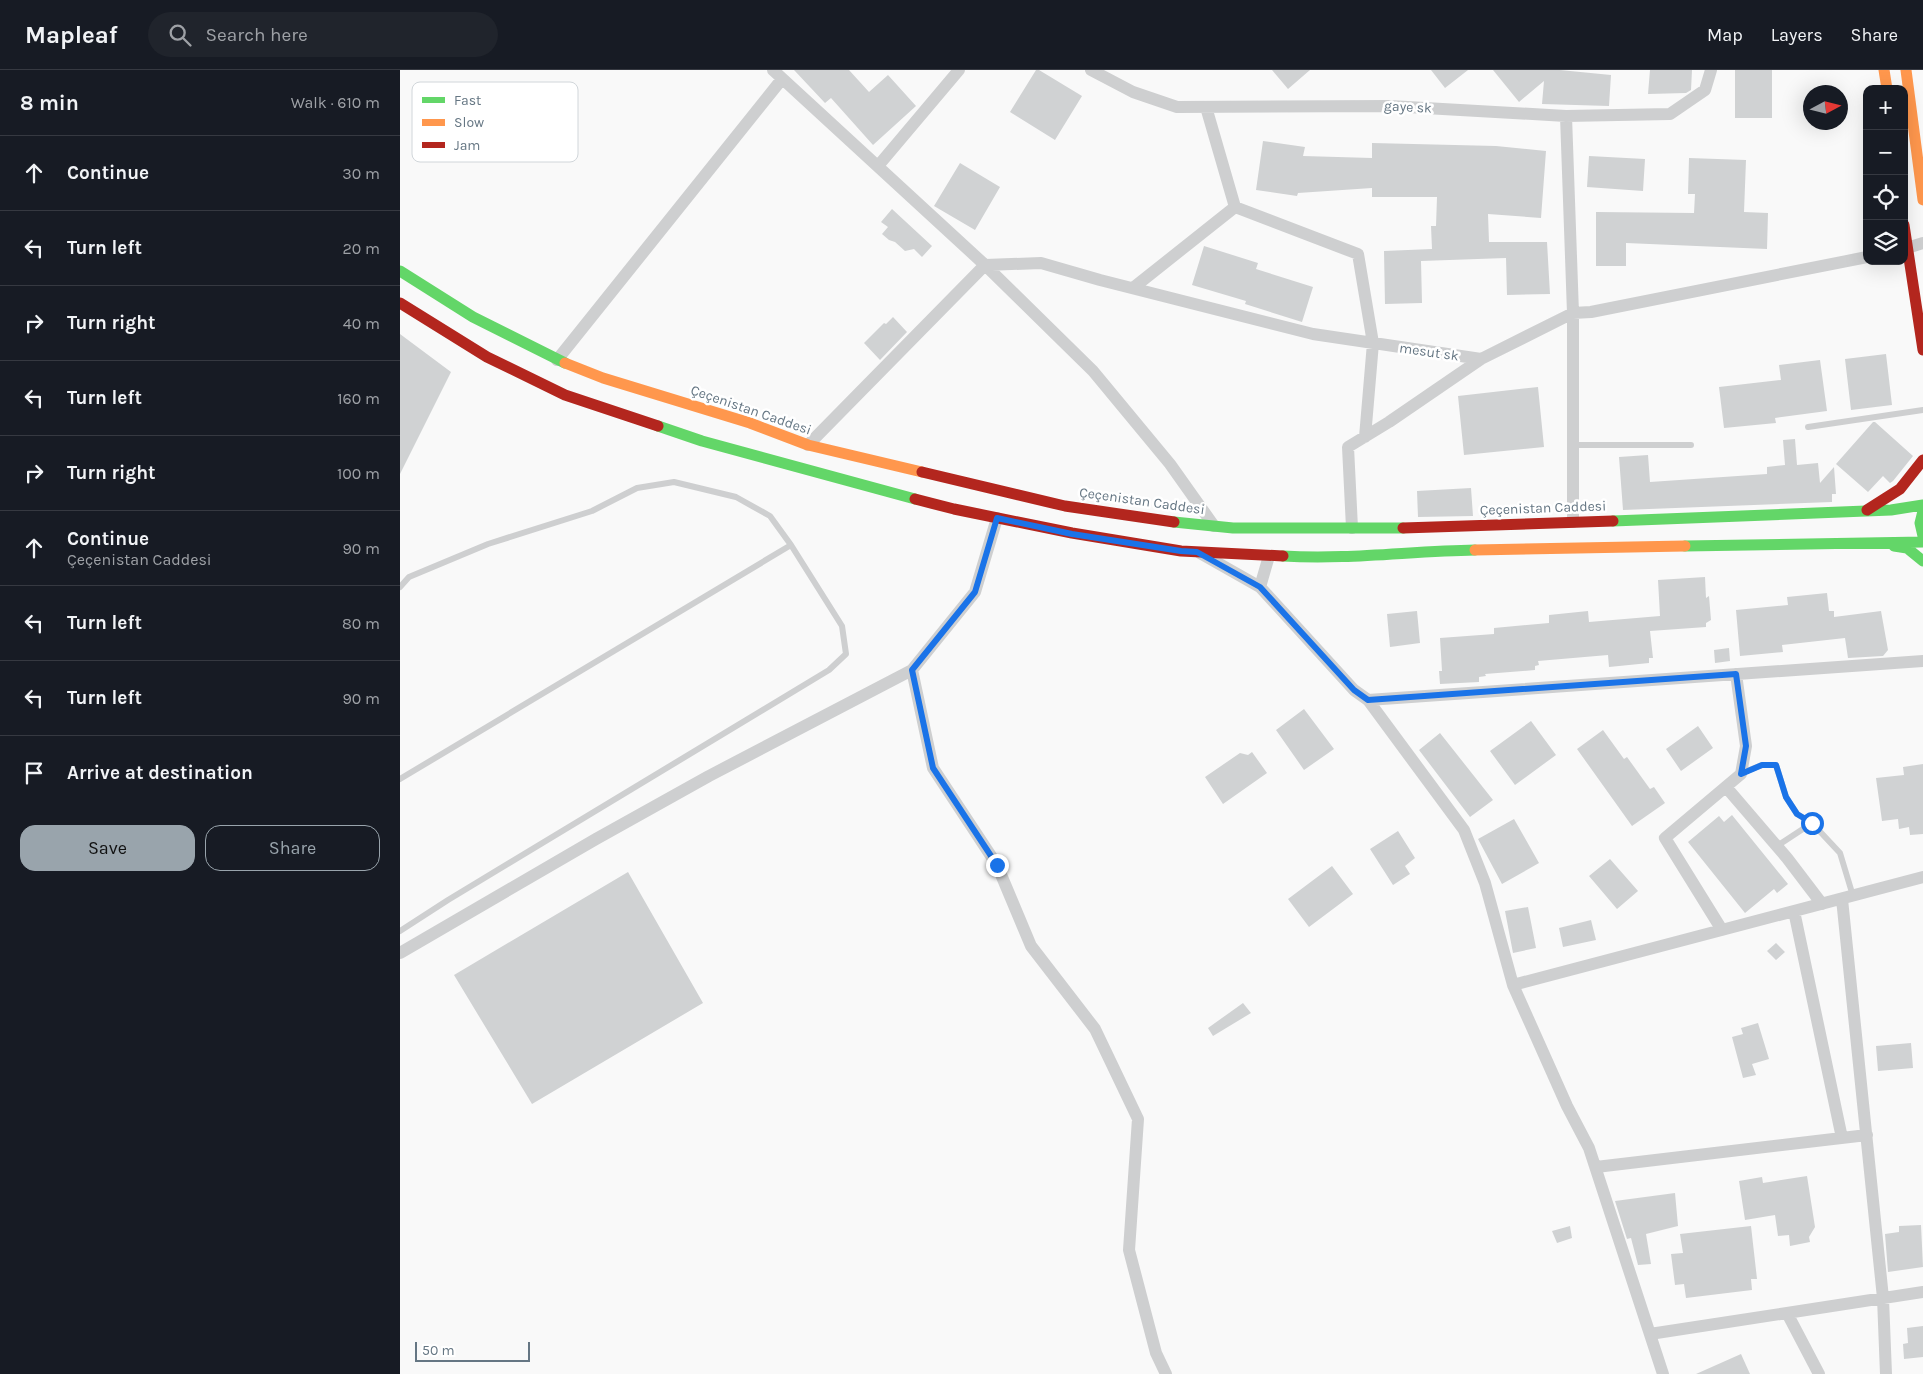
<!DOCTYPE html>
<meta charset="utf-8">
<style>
body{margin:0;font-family:Karla,sans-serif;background:#20242c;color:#f1f3f6}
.controls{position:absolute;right:15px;top:15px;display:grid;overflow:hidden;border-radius:10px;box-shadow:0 5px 20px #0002}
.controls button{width:45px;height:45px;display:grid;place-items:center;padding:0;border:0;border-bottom:1px solid #363941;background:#171b24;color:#f1f3f6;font:25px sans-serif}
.compass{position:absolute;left:1403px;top:15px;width:45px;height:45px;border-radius:50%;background:#171b24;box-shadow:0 5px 20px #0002;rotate:83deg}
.scale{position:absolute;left:15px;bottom:12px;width:115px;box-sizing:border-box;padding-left:5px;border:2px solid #657683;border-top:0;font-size:14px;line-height:18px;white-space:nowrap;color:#657683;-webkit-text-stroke:4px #fff;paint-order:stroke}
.stop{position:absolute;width:15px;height:15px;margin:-11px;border:4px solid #1a73e8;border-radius:50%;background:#fff}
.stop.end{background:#1a73e8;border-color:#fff;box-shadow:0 1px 5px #0008}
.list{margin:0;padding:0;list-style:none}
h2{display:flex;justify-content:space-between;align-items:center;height:65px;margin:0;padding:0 20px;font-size:21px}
h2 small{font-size:16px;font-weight:400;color:#9ea1a6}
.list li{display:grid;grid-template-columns:32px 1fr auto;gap:15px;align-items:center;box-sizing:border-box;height:75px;padding:0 20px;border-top:1px solid #363941}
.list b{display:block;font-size:19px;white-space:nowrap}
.list p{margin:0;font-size:16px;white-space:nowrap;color:#9ea1a6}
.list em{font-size:16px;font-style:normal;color:#9ea1a6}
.actions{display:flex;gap:10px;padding:15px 20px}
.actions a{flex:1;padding:11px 0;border:1px solid #99a4ac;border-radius:15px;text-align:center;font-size:18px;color:#99a4ac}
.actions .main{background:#99a4ac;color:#111}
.icon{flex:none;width:28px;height:28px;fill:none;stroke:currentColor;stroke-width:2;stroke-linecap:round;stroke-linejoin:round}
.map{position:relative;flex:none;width:1523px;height:1304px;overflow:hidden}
header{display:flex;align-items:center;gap:30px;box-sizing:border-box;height:70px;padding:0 25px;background:#171b24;border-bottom:1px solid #363941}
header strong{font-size:24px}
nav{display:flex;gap:28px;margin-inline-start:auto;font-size:18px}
.search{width:350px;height:45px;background:#20242c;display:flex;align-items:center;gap:12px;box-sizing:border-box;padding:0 18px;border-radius:28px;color:#9ea1a6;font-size:19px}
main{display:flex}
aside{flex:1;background:#171b24}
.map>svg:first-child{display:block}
.building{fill:#d0d2d3}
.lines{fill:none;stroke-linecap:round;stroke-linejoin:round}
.lane{stroke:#cecfd0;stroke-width:6}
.street{stroke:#cecfd0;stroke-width:12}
.fast{stroke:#63d668;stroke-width:11}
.slow{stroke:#ff974d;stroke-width:11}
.jam{stroke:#b3261e;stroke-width:11}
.route{stroke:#1a73e8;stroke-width:6}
.labels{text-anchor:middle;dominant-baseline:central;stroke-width:5;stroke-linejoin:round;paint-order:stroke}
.street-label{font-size:14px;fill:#657683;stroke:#fff}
.key{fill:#fff;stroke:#d1d6da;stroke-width:1}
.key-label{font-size:14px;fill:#657683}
</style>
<header>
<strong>Mapleaf</strong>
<div class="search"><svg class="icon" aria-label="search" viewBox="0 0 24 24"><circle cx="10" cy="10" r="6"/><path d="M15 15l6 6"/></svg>Search here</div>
<nav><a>Map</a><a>Layers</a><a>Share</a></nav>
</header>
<main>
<aside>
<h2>8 min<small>Walk · 610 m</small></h2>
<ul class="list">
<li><svg class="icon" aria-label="ahead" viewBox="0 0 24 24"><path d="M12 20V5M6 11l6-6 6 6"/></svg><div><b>Continue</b></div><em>30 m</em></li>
<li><svg class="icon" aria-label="left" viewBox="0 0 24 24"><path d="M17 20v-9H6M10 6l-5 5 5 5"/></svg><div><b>Turn left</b></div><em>20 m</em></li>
<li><svg class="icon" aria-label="right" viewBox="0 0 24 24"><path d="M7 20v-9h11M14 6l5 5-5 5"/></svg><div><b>Turn right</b></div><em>40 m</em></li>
<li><svg class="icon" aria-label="left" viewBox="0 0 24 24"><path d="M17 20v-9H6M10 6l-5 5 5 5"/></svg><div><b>Turn left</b></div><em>160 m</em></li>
<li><svg class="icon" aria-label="right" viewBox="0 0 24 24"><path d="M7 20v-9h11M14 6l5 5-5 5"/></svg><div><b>Turn right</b></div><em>100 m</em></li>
<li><svg class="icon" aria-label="ahead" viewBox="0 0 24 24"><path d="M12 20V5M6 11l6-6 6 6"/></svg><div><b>Continue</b><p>Çeçenistan Caddesi</p></div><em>90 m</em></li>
<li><svg class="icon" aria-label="left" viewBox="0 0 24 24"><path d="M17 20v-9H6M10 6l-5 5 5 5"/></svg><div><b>Turn left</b></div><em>80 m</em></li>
<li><svg class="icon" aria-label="left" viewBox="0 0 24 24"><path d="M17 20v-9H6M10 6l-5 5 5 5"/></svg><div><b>Turn left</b></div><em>90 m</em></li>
<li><svg class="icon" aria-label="arrive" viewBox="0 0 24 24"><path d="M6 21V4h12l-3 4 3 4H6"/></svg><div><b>Arrive at destination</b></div></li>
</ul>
<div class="actions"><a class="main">Save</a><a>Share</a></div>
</aside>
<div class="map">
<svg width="1523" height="1304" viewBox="0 0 1523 1304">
<rect width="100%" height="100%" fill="#f9f9f9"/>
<path class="building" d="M394,0H449L469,22L488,5L516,36L473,75L431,28L425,33Z
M636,0H639L682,26L655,70L610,42Z
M872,0H910L888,19Z
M1031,0H1068L1045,18Z
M1093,0H1160L1211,5L1209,36L1142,34L1144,11L1119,32Z
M1250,0H1292L1291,20L1286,23L1248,24Z
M1335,0H1372V48H1335Z
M863,71L905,77L903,86L972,88V73L1096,76L1146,81L1141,148L1088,144L1089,172H1147L1150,224L1107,225L1106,188L1021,191L1022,233L985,234L984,181L1032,179L1031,156H1036L1037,127H972V118L898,123L897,126L856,120Z
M1189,86L1245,89L1243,121L1187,117Z
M1289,88L1346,90L1344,142L1368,143L1367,179L1226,173V196H1196V142L1294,143L1295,124H1288Z
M560,93L600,117L575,160L534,136Z
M492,139L532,176L522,187L514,179L505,181L495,172L489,170L482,164L488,157L481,152Z
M804,176L858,193L856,199L913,217L902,252L845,234L846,231L792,215Z
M493,247L507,262L480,290L464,273L484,253L486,254Z
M0,264L51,302L0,404Z
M1486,284L1492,335L1451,340L1445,289Z
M1420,290L1427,341L1375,348L1376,353L1324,358L1319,317L1381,310L1379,295Z
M1138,317L1144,377L1064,385L1058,326Z
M1473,352H1475L1513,386L1493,411L1490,413L1483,406L1468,422L1436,394Z
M1395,369L1397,395L1418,393L1420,413L1434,397L1436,424H1432V432L1223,440L1219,387L1248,385L1250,412L1367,404V397L1385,395L1383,370Z
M1071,418L1073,446L1018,447L1017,421Z
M1305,507L1306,528L1309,526L1311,550L1306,553V557L1250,561L1253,588H1249V593L1209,597L1208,585L1138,591L1139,595L1135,596V600L1085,604L1086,606L1079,607V612L1040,614L1039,601H1042L1040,568L1094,564V558L1149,553V545L1188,541L1189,552L1260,546L1258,510Z
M1427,523L1429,541H1434V547L1481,541L1488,580L1483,586L1448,588L1445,568L1382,575L1383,582L1340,586L1336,540L1388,535L1387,527Z
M1017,541L1020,573L990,577L987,544Z
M1329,578L1330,591L1315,593L1314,580Z
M904,639L934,679L904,700L876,660Z
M1131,651L1156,685L1115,715L1090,681Z
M1298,656L1313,678L1281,701L1266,679Z
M1203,660L1224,689L1227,687L1250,719L1254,717L1265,733L1232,756L1177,679Z
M1040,663L1093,730L1070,747L1019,680Z
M852,682L867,703L823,734L805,707L840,683L848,685Z
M1523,694V764L1510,765L1509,757L1499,759L1498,749L1482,751L1476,708L1504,705L1503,697Z
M1332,745L1388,814L1377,823L1374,819L1345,843L1288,772L1319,746L1324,752Z
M1114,749L1139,793L1102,814L1078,769Z
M998,761L1015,788L1005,796L1010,804L993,815L970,779Z
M1210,789L1238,821L1217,839L1189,806Z
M932,796L953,824L909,857L888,829Z
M228,802L303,933L132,1034L54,905Z
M1128,837L1136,878L1113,883L1105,841Z
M1191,850L1196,870L1163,877L1159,858Z
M1376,873L1385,882L1376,890L1367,881Z
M843,933L851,943L813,966L808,958Z
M1358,953L1369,989L1352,994L1356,1005L1343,1008L1332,967L1343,964L1341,958Z
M1511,973L1513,998L1478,1001L1476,976Z
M1407,1106L1415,1157L1409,1167L1410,1172L1390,1176L1389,1165L1378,1166L1375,1145L1345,1150L1339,1111L1362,1107L1363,1113Z
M1275,1123L1278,1156L1246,1164L1251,1194L1238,1195L1231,1168L1227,1169L1215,1131Z
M1521,1155L1523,1197L1488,1202L1485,1164L1499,1162V1156Z
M1170,1156L1172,1168L1157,1173L1152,1161Z
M1351,1156L1357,1209H1351L1352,1220L1286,1228L1284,1214L1275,1215L1271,1184L1283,1183L1280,1164Z
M1523,1256V1287L1504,1289L1503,1274L1508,1273L1507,1258Z
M1341,1284L1350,1304H1296Z"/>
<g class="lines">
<path class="lane" d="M1408,357L1523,340
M1173,375H1291
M0,517L9,507L88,474L192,441L237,418L274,412L336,427L370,446L391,475L442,556L446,584L429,600L48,830L0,861
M1342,703L1362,695H1376L1386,727L1397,744L1412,753L1440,783L1453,826
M0,709L391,475
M1377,776L1412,753"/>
<path class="street" d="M373,0L585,195L693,301L770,394L814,456
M691,0L733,22L777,37L990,36L1166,46L1270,44L1305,20L1311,0
M806,37L835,137L958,184L973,273L965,367
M1166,46L1173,243V452
M478,96L559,0
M1504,179L1523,173
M585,195L641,193L700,210L913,264L1081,289L1173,243L1191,242L1467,187
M733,218L835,137
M157,290L382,9
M408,375L585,195
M952,458L948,377L989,352L1081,289
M800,483L860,517L954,620L968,630L1064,760L1085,813L1113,915L1167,1036L1189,1078L1263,1304
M860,517L869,486
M512,600L533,698L597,795L631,876L695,959L738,1049L729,1180L756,1283L766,1304
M968,630L1523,591
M1326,717L1387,788L1422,834
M1442,829L1483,1228L1486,1304
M1394,841L1442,1068
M1322,860L1265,768L1341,704L1346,676L1336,604
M0,883L196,769L309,706L512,600L575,522L597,448
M1113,915L1523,807
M1196,1097L1467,1065
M1387,1243L1419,1304
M1250,1264L1523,1222"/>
<path class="fast" d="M0,201L73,247L165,293
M258,356L302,371L515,429
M1523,441L1520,453L1523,466
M1213,451L1491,440L1523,435
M774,452L833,458H1003
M1285,476L1523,472
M1494,476L1507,478L1523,491
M883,486C947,490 1011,481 1075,480"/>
<path class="slow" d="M1484,0L1487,19
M1506,0L1523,130
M165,293L203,308L350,353L408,375L522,402
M1075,480L1285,476"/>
<path class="jam" d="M1504,155L1523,280
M0,233L87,287L165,325L258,356
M522,402L665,436L774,452
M515,429L554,439L672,463L781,481L883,486
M1467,440L1500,419L1523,390
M1003,458L1213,451"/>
</g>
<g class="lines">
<path class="route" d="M597,795L533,698L512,600L575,522L597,448L672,464L781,481L797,482L860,517L954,620L968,630L1336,604L1346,676L1341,704L1362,695H1376L1386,727L1397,744L1412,753"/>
</g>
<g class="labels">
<g class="street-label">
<text transform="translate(1008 37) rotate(3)">gaye sk</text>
<text transform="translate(1029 282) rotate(8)">mesut sk</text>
<text transform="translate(351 340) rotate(19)">Çeçenistan Caddesi</text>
<text transform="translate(742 431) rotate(8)">Çeçenistan Caddesi</text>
<text transform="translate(1143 438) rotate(-2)">Çeçenistan Caddesi</text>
</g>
</g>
<rect x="12" y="12" width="166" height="80" rx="8" class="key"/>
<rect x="22" y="27" width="23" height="6" fill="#63d668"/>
<rect x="22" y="49" width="23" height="7" fill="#ff974d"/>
<rect x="22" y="72" width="23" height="6" fill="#b3261e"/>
<g class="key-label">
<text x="54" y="35">Fast</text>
<text x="54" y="57">Slow</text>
<text x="54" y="80">Jam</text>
</g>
</svg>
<div class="controls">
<button>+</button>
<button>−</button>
<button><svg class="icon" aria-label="locate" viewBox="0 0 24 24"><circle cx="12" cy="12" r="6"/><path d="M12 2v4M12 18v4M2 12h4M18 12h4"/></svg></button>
<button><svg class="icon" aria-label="layers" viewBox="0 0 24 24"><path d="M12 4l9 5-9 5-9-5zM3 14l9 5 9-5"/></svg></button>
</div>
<svg class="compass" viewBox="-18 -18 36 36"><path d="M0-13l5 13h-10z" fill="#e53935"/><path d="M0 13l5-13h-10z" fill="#9ea1a6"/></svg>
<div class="scale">50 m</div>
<div class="stop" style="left:1412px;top:753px"></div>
<div class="stop end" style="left:597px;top:795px"></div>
</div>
</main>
